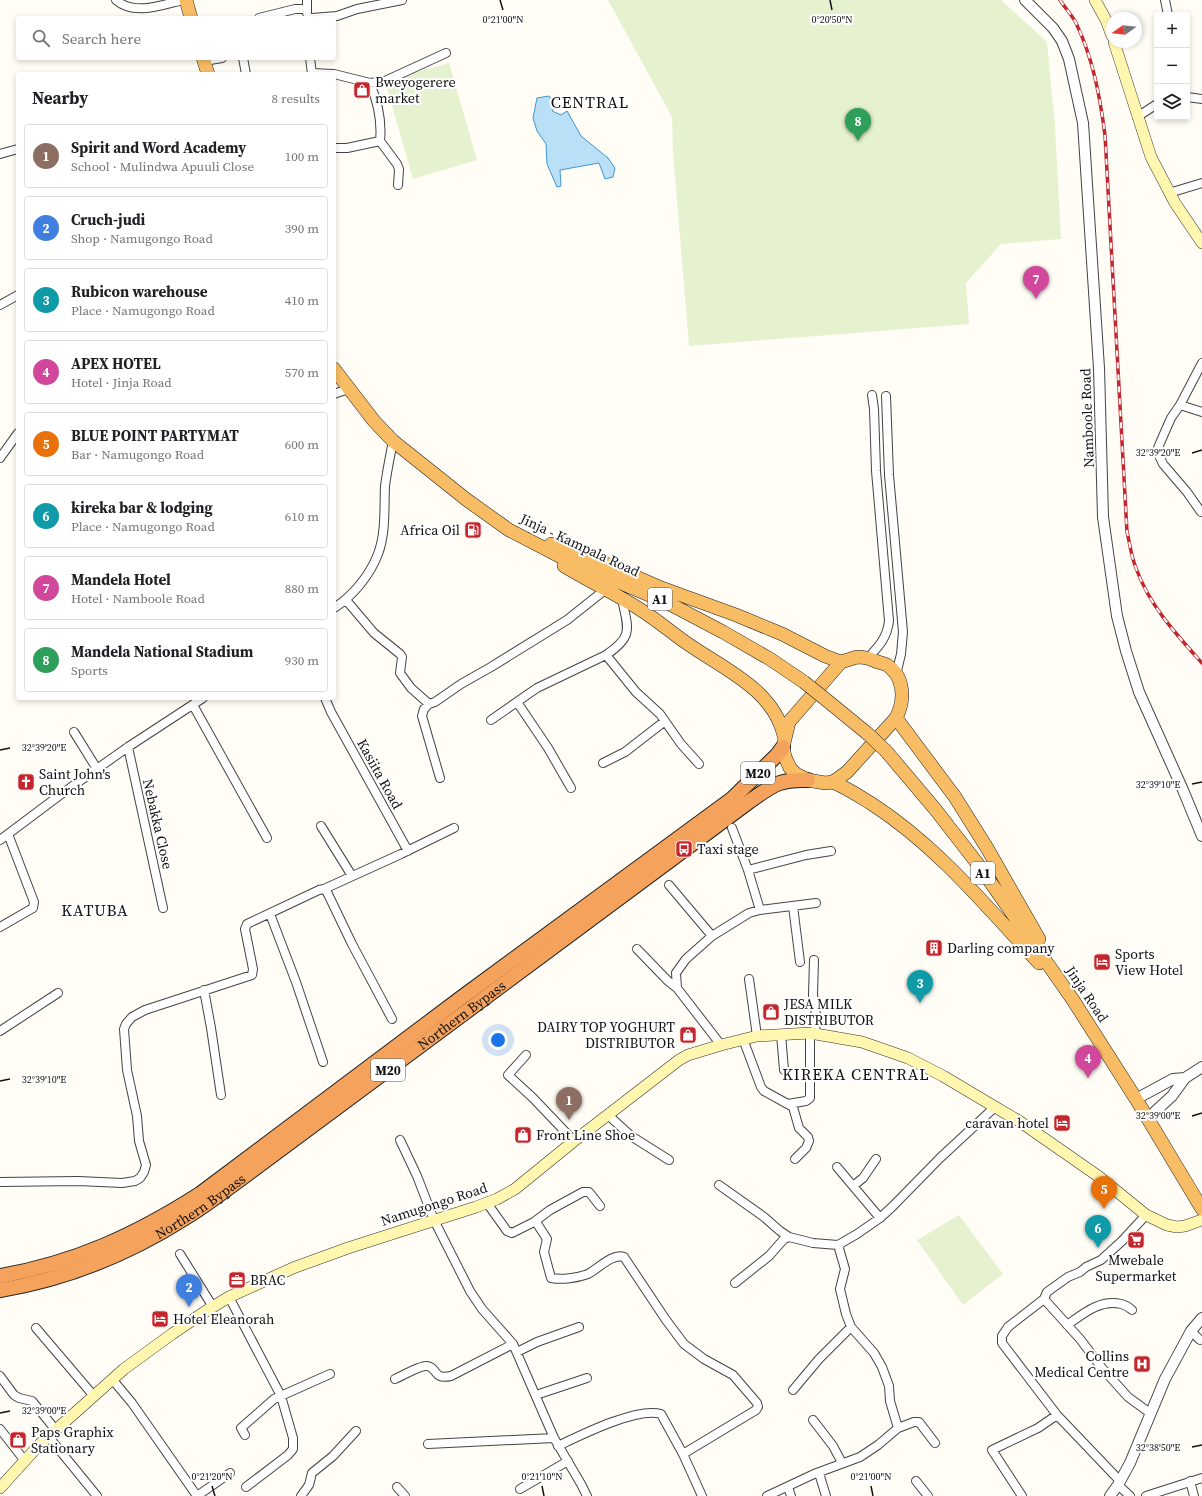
<!DOCTYPE html>
<meta charset="utf-8">
<style>
body{margin:0;font-family:"Source Serif 4",serif;background:#f6f6f6;color:#202124}
.controls{position:absolute;right:12px;top:12px;display:grid;overflow:hidden;border-radius:4px;box-shadow:0 2px 6px #0003}
.controls button{width:36px;height:36px;display:grid;place-items:center;padding:0;border:0;border-bottom:1px solid #e0e0e0;background:#fff;color:#202124;font:20px sans-serif}
.compass{position:absolute;left:1106px;top:12px;width:36px;height:36px;border-radius:50%;background:#fff;box-shadow:0 2px 6px #0003;rotate:256deg}
.you{position:absolute;left:498px;top:1040px;width:14px;height:14px;margin:-10px;border:3px solid #fff;border-radius:50%;background:#1a73e8;box-shadow:0 0 0 6px #1a73e833}
.badge{display:grid;place-items:center;width:26px;height:26px;border-radius:50%;background:#db2777;color:#fff;font-size:13px;font-weight:700}
.pin{position:absolute;translate:-50% -33px;filter:drop-shadow(0 1px 2px #0008)}
.pin::after{content:'';position:absolute;top:21px;width:14px;height:12px;background:inherit;clip-path:polygon(0 0,100% 0,50% 100%)}
.list{margin:0;padding:0;list-style:none}
h2{display:flex;justify-content:space-between;align-items:center;height:52px;margin:0;padding:0 16px;font-size:17px}
h2 small{font-size:13px;font-weight:400;color:#757577}
.list li{display:grid;grid-template-columns:26px 1fr auto;gap:12px;align-items:center;box-sizing:border-box;height:64px;margin:0 8px 8px;padding:0 8px;border:1px solid #e0e0e0;border-radius:4px}
.list b{display:block;font-size:15px;white-space:nowrap}
.list p{margin:0;font-size:13px;white-space:nowrap;color:#757577}
.list em{font-size:13px;font-style:normal;color:#757577}
.icon{flex:none;width:22px;height:22px;fill:none;stroke:currentColor;stroke-width:2;stroke-linecap:round;stroke-linejoin:round}
.map{position:relative;flex:none;width:1202px;height:1496px;overflow:hidden}
.search{position:absolute;background:#fff;box-shadow:0 2px 6px #0003;left:16px;top:16px;width:320px;height:44px;display:flex;align-items:center;gap:10px;box-sizing:border-box;padding:0 14px;border-radius:4px;color:#757577;font-size:15px}
.panel{position:absolute;background:#fff;box-shadow:0 2px 6px #0003;left:16px;top:72px;width:320px;height:628px;border-radius:4px}
.map>svg:first-child{display:block}
.pitch{fill:#e6f2cf}
.water{fill:#b9e0f7;stroke:#3f96cf}
.lines{fill:none;stroke-linecap:round;stroke-linejoin:round}
.minor-casing{stroke:#444;stroke-width:10}
.tertiary-casing{stroke:#444;stroke-width:12}
.secondary-casing{stroke:#333;stroke-width:12}
.trunk-casing{stroke:#222;stroke-width:14}
.motorway-casing{stroke:#222;stroke-width:16}
.minor{stroke:#fff;stroke-width:8}
.tertiary{stroke:#fff;stroke-width:10}
.secondary{stroke:#fff6b0;stroke-width:11}
.trunk{stroke:#f7bc64;stroke-width:13}
.motorway{stroke:#f5a25d;stroke-width:14}
.rail-casing{stroke:#c4262e;stroke-width:3.5}
.rail{stroke:#fff;stroke-width:2;stroke-dasharray:6;stroke-linecap:butt}
.trunk-bridge-casing{stroke:#222;stroke-width:14;stroke-linecap:butt}
.trunk-bridge{stroke:#f7bc64;stroke-width:13}
.ticks{fill:none;stroke:#111;stroke-width:1.5}
.labels{text-anchor:middle;dominant-baseline:central;stroke-width:4;stroke-linejoin:round;paint-order:stroke}
.shield{fill:#fff;stroke:#585858;stroke-width:1}
.shield-label{font-size:13px;font-weight:bold;fill:#111}
.poi-label{font-size:14px;fill:#111;stroke:#fff;text-anchor:start}
.street-label{font-size:14px;fill:#111;stroke:#fff}
.quarter-label{font-size:16px;letter-spacing:1px;fill:#111;stroke:#fff}
.ticks-label{font-size:10px;text-anchor:middle;fill:#111;stroke:#fff;stroke-width:4;stroke-linejoin:round;paint-order:stroke}
</style>
<div class="map">
<svg width="1202" height="1496" viewBox="0 0 1202 1496">
<rect width="100%" height="100%" fill="#fffdf5"/>
<path class="pitch" d="M608,0H1001L1047,42L1055,126L1061,239L1001,244L966,283L969,324L689,346L673,152L672,117Z
M449,63L477,160L413,179L385,81Z
M959,1215L1003,1274L963,1305L917,1240Z"/>
<path class="water" d="M549,96L556,105L552,111L561,115L567,111L581,136L608,158L615,168L613,177L605,179L599,163L560,170L561,186L557,187L547,164L546,144L537,131L533,118L537,98Z"/>
<g class="lines">
<defs>
<path id="minor" d="M116,0C134,16 162,5 183,0
M307,0V13
M1165,0L1168,15
M259,18L295,9H307
M312,18L337,16L357,9L402,0
M243,58L246,74H245
M310,58L312,74
M204,61L222,58
M312,73L333,74
M334,74L370,83L385,81L446,53
M1187,97L1202,99
M1137,117L1157,104
M380,141L397,164L399,169L398,185
M334,148H347L380,141C382,122 377,100 370,83
M0,154L18,149
M1169,193L1202,183
M0,305L18,295
M334,394L348,389
M886,396L889,475L903,632L901,654L896,675
M1180,405L1202,412
M0,458L18,433
M1201,512L1187,492L1163,464L1157,451L1160,443L1171,418L1180,405L1202,363
M622,599C628,629 634,636 606,655L636,692L660,714L681,744L699,764
M346,600L374,633L400,654L402,657L400,673L411,688L429,704L435,702L461,684L491,667L567,620L606,589
M334,608C353,596 370,575 378,554C386,533 384,508 385,486C387,471 390,456 393,441
M868,658C879,646 887,638 889,621L876,471L874,409L872,395
M325,698L331,712L408,851
M517,702L548,748L571,788
M429,704L424,709L422,716L440,778
M193,705L267,838
M491,720L537,688L606,655
M74,732L97,769
M128,747L163,908
M603,763L625,752L665,721
M321,826L352,876
M732,828L748,870L760,910
M0,840L60,795L128,747L203,698
M748,870L806,855L831,851
M669,885L712,936
M324,889L401,854L454,828
M793,906L800,962
M270,914L296,982L323,1062
M0,927L33,908L34,902L8,834
M637,949L668,981L677,988
M814,960L813,995L816,1015L815,1034
M749,979L757,1036
M204,990L211,1028L221,1095
M0,1031L58,993
M781,1034L784,1070
M743,1039L761,1087L764,1091L793,1107L799,1128L808,1137L809,1141L806,1148L795,1159
M721,1045L677,988L676,973L686,959L712,936L749,913L760,910L816,903
M526,1055L508,1075L533,1098L574,1141
M788,1104L806,1101L810,1098V1033
M608,1115L631,1136L669,1160
M400,1140L417,1176L434,1220L470,1291L482,1309L513,1344L554,1438L581,1484L587,1496
M837,1167L880,1218
M0,1182L78,1181L122,1183L135,1181L140,1178L144,1172L146,1165L139,1141L137,1116L127,1070L124,1029L126,1024L132,1017L145,1010L252,975L253,969L245,929L247,924L319,890L324,889L327,892L352,944L392,1019
M719,1185L764,1217L780,1231L789,1237
M853,1186L863,1178L876,1159
M487,1203L507,1231L512,1233L534,1222H536L547,1239L544,1252L551,1278C562,1280 577,1278 588,1274C598,1269 612,1253 624,1257L666,1320L684,1344L704,1359L733,1375L757,1403L758,1407L756,1410L683,1454
M1146,1215L1122,1241L1101,1260L1086,1267L1080,1272L1068,1277L1047,1292L1044,1299L1080,1339L1102,1368L1128,1397L1150,1413
M534,1222L550,1210L583,1192H589L600,1206
M180,1254L213,1307
M735,1283L769,1256L784,1239L789,1237L813,1243L838,1245L857,1234L880,1218L893,1206L940,1158L995,1107
M229,1297L281,1396L293,1438V1449L288,1455L246,1487
M1044,1299L1008,1327L1002,1336V1343L1057,1415L1120,1481
M1067,1325C1083,1314 1100,1299 1121,1304C1125,1305 1129,1307 1132,1310
M36,1328L93,1395
M1191,1331L1200,1340
M517,1352L537,1342L579,1327
M0,1376L14,1395L19,1398L32,1401L55,1429
M112,1379L132,1403L197,1496
M395,1379C402,1376 420,1365 427,1366C438,1367 432,1380 451,1376L513,1344
M793,1390L819,1359L851,1327
M536,1395L587,1378
M813,1420L833,1446L842,1463
M898,1428L914,1422H919L935,1443
M0,1429L25,1461
M245,1435L241,1428L274,1399L330,1374
M48,1436L97,1496
M428,1444L554,1438
M558,1446C581,1435 637,1407 661,1414L683,1454L702,1496
M819,1473L826,1496
M916,1481L928,1496
M1190,1481L1194,1496
M1118,1485L1130,1496
M397,1487L405,1496
M788,1487L791,1496
M520,1489L568,1461
M197,1496L230,1473
M301,1496L309,1485L312,1473L333,1456L356,1431
M767,1496L814,1474L860,1457L878,1445L898,1428L890,1401L889,1386L882,1367L874,1353L851,1327L846,1314L840,1289L845,1269L838,1245
M1022,1496L992,1450L1038,1428L1057,1415
M1146,1496L1202,1478"/>
<path id="tertiary" d="M1025,0L1053,28L1062,41L1069,59L1083,123L1099,368L1103,517L1117,616L1126,651L1139,692L1183,790L1202,836
M1136,1099L1173,1079L1185,1078L1202,1067
M1148,1118L1172,1096L1185,1078
M1110,1496L1118,1485L1130,1463L1165,1379L1191,1331L1202,1318"/>
<path id="secondary" d="M1095,0L1106,20L1112,36
M1114,42L1151,157L1175,203L1202,243
M0,1488L40,1444L124,1369L172,1334L206,1311L229,1297L293,1268L348,1248L476,1207L497,1199L515,1189L574,1141L679,1060L688,1055L721,1045L757,1036L810,1033L862,1042L908,1058L943,1076L995,1107L1019,1121L1098,1176L1146,1215L1167,1225L1177,1227L1185,1226L1202,1220"/>
<path id="trunk" d="M186,0L191,18
M203,58L208,74
M334,369L374,421L393,441L467,500L509,530L565,559L668,603L723,632L770,659L804,682
M551,544L606,564L659,587L736,615L782,634L825,656L841,662
M564,566C589,581 616,594 641,610C657,620 672,633 688,644C724,669 774,690 784,736
M857,657C863,657 869,658 875,661C878,662 883,663 887,665C905,677 905,701 896,718L847,772L833,782L825,783L808,780L796,774L790,768L785,757L783,747L789,722L841,662Z
M824,698L868,734
M896,718L955,797L987,848L1039,939
M886,751L935,809L977,863L1073,1000L1136,1099L1202,1209
M833,782C847,788 859,796 872,804C937,846 987,907 1039,963"/>
<g id="motorway">
<path d="M0,1276C75,1263 136,1235 200,1194L461,998L732,799L777,755L783,747"/>
<path id="s1" d="M0,1290C67,1279 128,1254 185,1218C205,1206 224,1191 242,1178L750,801C773,785 779,779 808,780"/>
</g>
</defs>
<use href="#minor" class="minor-casing"/>
<use href="#tertiary" class="tertiary-casing"/>
<use href="#secondary" class="secondary-casing"/>
<use href="#trunk" class="trunk-casing"/>
<use href="#motorway" class="motorway-casing"/>
<use href="#minor" class="minor"/>
<use href="#tertiary" class="tertiary"/>
<use href="#secondary" class="secondary"/>
<use href="#trunk" class="trunk"/>
<use href="#motorway" class="motorway"/>
<defs>
<path id="rail" d="M1060,0C1065,8 1072,15 1076,23C1093,58 1100,97 1105,135L1127,532C1130,544 1131,556 1136,568C1149,605 1176,634 1202,663"/>
</defs>
<use href="#rail" class="rail-casing"/>
<use href="#rail" class="rail"/>
<defs>
<path id="trunk-bridge" d="M804,682L824,698
M868,734L886,751"/>
</defs>
<use href="#trunk-bridge" class="trunk-bridge-casing"/>
<use href="#trunk-bridge" class="trunk-bridge"/>
</g>
<path class="ticks" d="M500,0L503,10M830,0L832,10M1192,453L1202,450M0,750L10,748M1192,784L1202,782M0,1081L10,1079M1192,1116L1202,1113M0,1413L10,1411M1192,1447L1202,1445M212,1486L215,1496M542,1486L544,1496M871,1486L873,1496"/>
<defs>
<symbol id="shop-square" viewBox="-11 -11 22 22"><rect x="-9" y="-9" width="18" height="18" rx="4" fill="#c4262e" stroke="#fff"/><path d="M-5-2.5h2.3a2.7 3.5 0 0 1 5.4 0H5L5.5 6h-11ZM-1.5-2.5h3a1.5 2.3 0 0 0-3 0Z" fill="#fff"/></symbol>
<symbol id="fuel-square" viewBox="-11 -11 22 22"><rect x="-9" y="-9" width="18" height="18" rx="4" fill="#c4262e" stroke="#fff"/><path d="M-5.5-6h7V0h2V4h1.3V-2.5L3-4.5l.8-.8L6-3V5H2.5V1h-1V6h-7ZM-4.2-4.7v3.2H.2V-4.7Z" fill="#fff"/></symbol>
<symbol id="church-square" viewBox="-11 -11 22 22"><rect x="-9" y="-9" width="18" height="18" rx="4" fill="#c4262e" stroke="#fff"/><path d="M-1.2-6h2.4v3.5h3.3v2.4h-3.3V6h-2.4V-.1h-3.3v-2.4h3.3Z" fill="#fff"/></symbol>
<symbol id="bus-square" viewBox="-11 -11 22 22"><rect x="-9" y="-9" width="18" height="18" rx="4" fill="#c4262e" stroke="#fff"/><path d="M-5-6H5V4H4V6H2V4H-2V6H-4V4H-5ZM-3.5-4V0h7V-4ZM-3.5 1.2v1.5H-2V1.2ZM2 1.2v1.5H3.5V1.2Z" fill="#fff"/></symbol>
<symbol id="building-square" viewBox="-11 -11 22 22"><rect x="-9" y="-9" width="18" height="18" rx="4" fill="#c4262e" stroke="#fff"/><path d="M-4-6H4V6H1V3H-1V6H-4ZM-2.5-4.3h1.7v1.8h-1.7ZM.8-4.3h1.7v1.8H.8ZM-2.5-1h1.7V.8h-1.7ZM.8-1h1.7V.8H.8Z" fill="#fff"/></symbol>
<symbol id="hotel-square" viewBox="-11 -11 22 22"><rect x="-9" y="-9" width="18" height="18" rx="4" fill="#c4262e" stroke="#fff"/><path d="M-6-4.5h1.5V1H6V5H4.5V3h-9V5H-6ZM-4 0a1.8 1.8 0 1 1 3.6 0ZM.5 0V-2.5h3Q6-2.5 6 0Z" fill="#fff"/></symbol>
<symbol id="supermarket-square" viewBox="-11 -11 22 22"><rect x="-9" y="-9" width="18" height="18" rx="4" fill="#c4262e" stroke="#fff"/><path d="M-6-5.5h2.5l.6 2H6L4.5 2H-2.5L-4.4-4H-6ZM-1.5 3.2a1.3 1.3 0 1 0 .1 0ZM3 3.2a1.3 1.3 0 1 0 .1 0Z" fill="#fff"/></symbol>
<symbol id="office-square" viewBox="-11 -11 22 22"><rect x="-9" y="-9" width="18" height="18" rx="4" fill="#c4262e" stroke="#fff"/><path d="M-6-3h4V-5.5h4V-3h4V5H-6ZM-1-4.5V-3h2v-1.5ZM-6 0V1H6V0Z" fill="#fff"/></symbol>
<symbol id="hospital-square" viewBox="-11 -11 22 22"><rect x="-9" y="-9" width="18" height="18" rx="4" fill="#c4262e" stroke="#fff"/><path d="M-5-5h3v3.5h4V-5h3V5h-3V1.5h-4V5h-3Z" fill="#fff"/></symbol>
</defs>
<g fill-rule="evenodd">
<use href="#shop-square" x="352" y="80" width="20" height="20"/>
<use href="#fuel-square" x="463" y="520" width="20" height="20"/>
<use href="#church-square" x="16" y="772" width="20" height="20"/>
<use href="#bus-square" x="674" y="839" width="20" height="20"/>
<use href="#building-square" x="924" y="938" width="20" height="20"/>
<use href="#hotel-square" x="1092" y="952" width="20" height="20"/>
<use href="#shop-square" x="761" y="1002" width="20" height="20"/>
<use href="#shop-square" x="678" y="1025" width="20" height="20"/>
<use href="#hotel-square" x="1052" y="1113" width="20" height="20"/>
<use href="#shop-square" x="513" y="1125" width="20" height="20"/>
<use href="#supermarket-square" x="1126" y="1230" width="20" height="20"/>
<use href="#office-square" x="227" y="1270" width="20" height="20"/>
<use href="#hotel-square" x="150" y="1309" width="20" height="20"/>
<use href="#hospital-square" x="1132" y="1354" width="20" height="20"/>
<use href="#shop-square" x="8" y="1430" width="20" height="20"/>
</g>
<g class="labels">
<g class="shield">
<rect x="648" y="588" width="24" height="22" rx="3"/>
<rect x="741" y="762" width="34" height="22" rx="3"/>
<rect x="971" y="862" width="24" height="22" rx="3"/>
<rect x="371" y="1059" width="34" height="22" rx="3"/>
</g>
<g class="shield-label">
<text x="660" y="599">A1</text>
<text x="758" y="773">M20</text>
<text x="983" y="873">A1</text>
<text x="388" y="1070">M20</text>
</g>
<g class="poi-label">
<text x="375" y="82">Bweyogerere<tspan x="375" dy="16">market</tspan></text>
<text x="460" y="530" text-anchor="end">Africa Oil</text>
<text x="39" y="774">Saint John's<tspan x="39" dy="16">Church</tspan></text>
<text x="697" y="849">Taxi stage</text>
<text x="947" y="948">Darling company</text>
<text x="1115" y="954">Sports<tspan x="1115" dy="16">View Hotel</tspan></text>
<text x="784" y="1004">JESA MILK<tspan x="784" dy="16">DISTRIBUTOR</tspan></text>
<text x="675" y="1027" text-anchor="end">DAIRY TOP YOGHURT<tspan x="675" dy="16">DISTRIBUTOR</tspan></text>
<text x="1049" y="1123" text-anchor="end">caravan hotel</text>
<text x="536" y="1135">Front Line Shoe</text>
<text x="1136" y="1260" text-anchor="middle">Mwebale<tspan x="1136" dy="16">Supermarket</tspan></text>
<text x="250" y="1280">BRAC</text>
<text x="173" y="1319">Hotel Eleanorah</text>
<text x="1129" y="1356" text-anchor="end">Collins<tspan x="1129" dy="16">Medical Centre</tspan></text>
<text x="31" y="1432">Paps Graphix<tspan x="31" dy="16">Stationary</tspan></text>
</g>
<g class="street-label">
<text transform="translate(1087 418) rotate(-92)">Namboole Road</text>
<text transform="translate(580 545) rotate(25)">Jinja - Kampala Road</text>
<text transform="translate(380 774) rotate(61)">Kasiita Road</text>
<text transform="translate(158 824) rotate(77)">Nebakka Close</text>
<text transform="translate(1087 994) rotate(56)">Jinja Road</text>
<text stroke="none"><textPath href="#s1" startOffset="543">Northern Bypass</textPath></text>
<text transform="translate(434 1204) rotate(-18)">Namugongo Road</text>
<text stroke="none"><textPath href="#s1" startOffset="219">Northern Bypass</textPath></text>
</g>
<g class="quarter-label">
<text x="590" y="102">CENTRAL</text>
<text x="95" y="910">KATUBA</text>
<text x="856" y="1074">KIREKA CENTRAL</text>
</g>
</g>
<g class="ticks-label">
<text x="503" y="23">0°21'00"N</text>
<text x="832" y="23">0°20'50"N</text>
<text x="1158" y="456">32°39'20"E</text>
<text x="44" y="751">32°39'20"E</text>
<text x="1158" y="788">32°39'10"E</text>
<text x="44" y="1083">32°39'10"E</text>
<text x="1158" y="1119">32°39'00"E</text>
<text x="44" y="1414">32°39'00"E</text>
<text x="1158" y="1451">32°38'50"E</text>
<text x="212" y="1480">0°21'20"N</text>
<text x="542" y="1480">0°21'10"N</text>
<text x="871" y="1480">0°21'00"N</text>
</g>
</svg>
<div class="controls">
<button>+</button>
<button>−</button>
<button><svg class="icon" aria-label="layers" viewBox="0 0 24 24"><path d="M12 4l9 5-9 5-9-5zM3 14l9 5 9-5"/></svg></button>
</div>
<svg class="compass" viewBox="-18 -18 36 36"><path d="M0-13l5 13h-10z" fill="#e53935"/><path d="M0 13l5-13h-10z" fill="#757577"/></svg>
<div class="you"></div>
<div class="pin badge" style="left:569px;top:1120px;background:#8d6e63">1</div>
<div class="pin badge" style="left:189px;top:1307px;background:#3f7fe0">2</div>
<div class="pin badge" style="left:920px;top:1003px;background:#0f9aa8">3</div>
<div class="pin badge" style="left:1088px;top:1078px;background:#d1479c">4</div>
<div class="pin badge" style="left:1104px;top:1209px;background:#e8710a">5</div>
<div class="pin badge" style="left:1098px;top:1248px;background:#0f9aa8">6</div>
<div class="pin badge" style="left:1036px;top:299px;background:#d1479c">7</div>
<div class="pin badge" style="left:858px;top:141px;background:#2e9e5b">8</div>
<div class="search"><svg class="icon" aria-label="search" viewBox="0 0 24 24"><circle cx="10" cy="10" r="6"/><path d="M15 15l6 6"/></svg>Search here</div>
<section class="panel">
<h2>Nearby<small>8 results</small></h2>
<ul class="list">
<li><span class="badge" style="background:#8d6e63">1</span><div><b>Spirit and Word Academy</b><p>School · Mulindwa Apuuli Close</p></div><em>100 m</em></li>
<li><span class="badge" style="background:#3f7fe0">2</span><div><b>Cruch-judi</b><p>Shop · Namugongo Road</p></div><em>390 m</em></li>
<li><span class="badge" style="background:#0f9aa8">3</span><div><b>Rubicon warehouse</b><p>Place · Namugongo Road</p></div><em>410 m</em></li>
<li><span class="badge" style="background:#d1479c">4</span><div><b>APEX HOTEL</b><p>Hotel · Jinja Road</p></div><em>570 m</em></li>
<li><span class="badge" style="background:#e8710a">5</span><div><b>BLUE POINT PARTYMAT</b><p>Bar · Namugongo Road</p></div><em>600 m</em></li>
<li><span class="badge" style="background:#0f9aa8">6</span><div><b>kireka bar &amp; lodging</b><p>Place · Namugongo Road</p></div><em>610 m</em></li>
<li><span class="badge" style="background:#d1479c">7</span><div><b>Mandela Hotel</b><p>Hotel · Namboole Road</p></div><em>880 m</em></li>
<li><span class="badge" style="background:#2e9e5b">8</span><div><b>Mandela National Stadium</b><p>Sports</p></div><em>930 m</em></li>
</ul>
</section>
</div>
